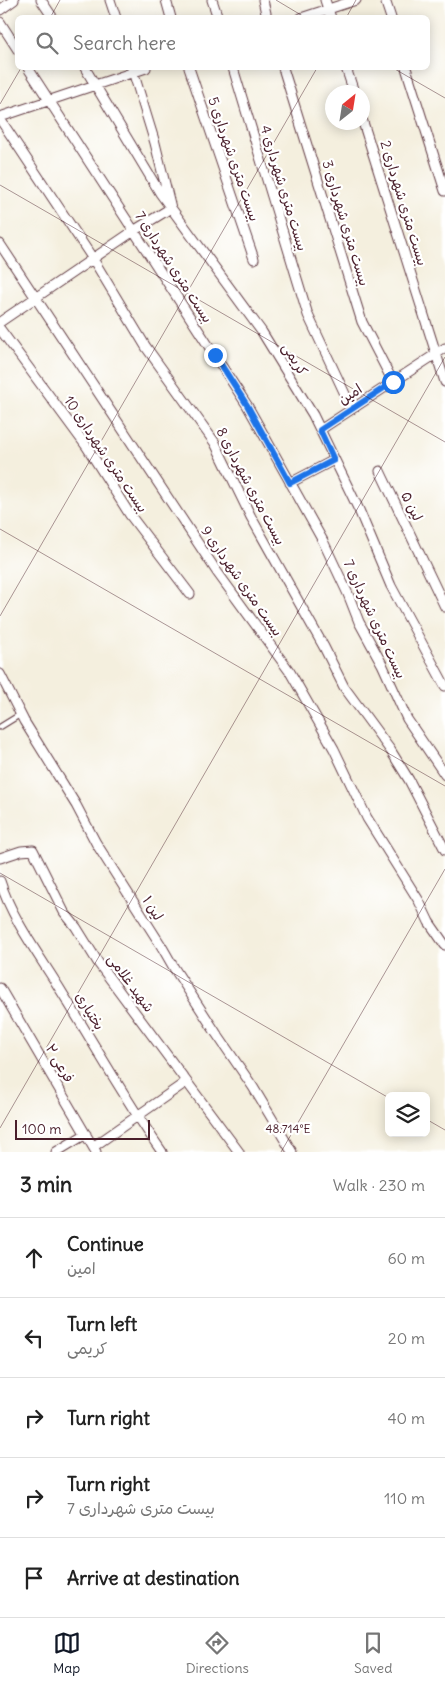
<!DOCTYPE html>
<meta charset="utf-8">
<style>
body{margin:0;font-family:Delius,"Playpen Sans Arabic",sans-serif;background:#f6f6f6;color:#222}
.controls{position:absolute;right:15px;bottom:15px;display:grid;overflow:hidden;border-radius:8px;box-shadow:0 2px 12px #0003}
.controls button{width:45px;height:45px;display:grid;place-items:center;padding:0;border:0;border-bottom:1px solid #e0e0e0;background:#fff;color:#222;font:25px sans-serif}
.compass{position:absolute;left:325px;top:85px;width:45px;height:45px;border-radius:50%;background:#fff;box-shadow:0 2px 12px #0003;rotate:30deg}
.scale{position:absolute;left:15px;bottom:12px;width:135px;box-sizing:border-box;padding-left:5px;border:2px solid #4a1f2b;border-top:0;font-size:14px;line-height:18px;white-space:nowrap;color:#4a1f2b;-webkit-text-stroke:4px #fff;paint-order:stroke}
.stop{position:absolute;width:15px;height:15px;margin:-11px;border:4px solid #1a73e8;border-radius:50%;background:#fff}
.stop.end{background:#1a73e8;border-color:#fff;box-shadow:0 1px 5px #0008}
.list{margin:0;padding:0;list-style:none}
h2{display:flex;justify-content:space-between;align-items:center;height:65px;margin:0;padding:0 20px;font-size:21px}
h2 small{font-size:16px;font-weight:400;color:#767676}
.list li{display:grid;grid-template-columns:32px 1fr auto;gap:15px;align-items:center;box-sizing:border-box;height:80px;padding:0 20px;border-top:1px solid #e0e0e0}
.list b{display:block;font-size:19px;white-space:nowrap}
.list p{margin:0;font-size:16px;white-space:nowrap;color:#767676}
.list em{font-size:16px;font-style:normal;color:#767676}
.icon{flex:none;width:28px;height:28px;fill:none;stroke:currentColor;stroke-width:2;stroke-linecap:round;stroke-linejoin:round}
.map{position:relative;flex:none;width:445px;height:1152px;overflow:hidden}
.search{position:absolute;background:#fff;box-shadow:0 2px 12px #0003;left:15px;right:15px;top:15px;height:55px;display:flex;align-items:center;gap:12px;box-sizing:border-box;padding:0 18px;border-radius:8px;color:#767676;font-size:19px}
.sheet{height:465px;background:#fff}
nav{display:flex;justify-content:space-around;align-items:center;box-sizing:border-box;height:70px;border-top:1px solid #e0e0e0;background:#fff;font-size:14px;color:#767676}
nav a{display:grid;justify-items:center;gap:2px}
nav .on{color:#111827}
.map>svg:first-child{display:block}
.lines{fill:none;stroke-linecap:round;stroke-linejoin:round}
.service-casing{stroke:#643e46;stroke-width:7}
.minor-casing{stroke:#643e46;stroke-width:11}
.service{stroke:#fff;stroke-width:4.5}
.minor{stroke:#fff;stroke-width:9}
.route{stroke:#1a73e8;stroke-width:6}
.ticks{fill:none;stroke:#4a1f2b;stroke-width:1;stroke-opacity:0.45}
.labels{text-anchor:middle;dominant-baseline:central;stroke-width:4.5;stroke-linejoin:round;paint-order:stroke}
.street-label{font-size:14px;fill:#4a1f2b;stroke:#fff}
.ticks-label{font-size:12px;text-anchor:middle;fill:#4a1f2b;stroke:#fff;stroke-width:4.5;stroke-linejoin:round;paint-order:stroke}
</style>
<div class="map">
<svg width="445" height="1152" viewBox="0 0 445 1152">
<rect width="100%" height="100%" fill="#fff"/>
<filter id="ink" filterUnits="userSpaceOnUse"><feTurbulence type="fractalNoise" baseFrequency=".02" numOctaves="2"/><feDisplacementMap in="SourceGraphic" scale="10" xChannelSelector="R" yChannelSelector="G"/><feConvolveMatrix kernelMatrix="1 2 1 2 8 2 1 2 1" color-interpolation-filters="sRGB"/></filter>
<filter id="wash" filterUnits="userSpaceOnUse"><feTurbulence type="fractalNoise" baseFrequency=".0096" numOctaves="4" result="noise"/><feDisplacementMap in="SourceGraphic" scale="20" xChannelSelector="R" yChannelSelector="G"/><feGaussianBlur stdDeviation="1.12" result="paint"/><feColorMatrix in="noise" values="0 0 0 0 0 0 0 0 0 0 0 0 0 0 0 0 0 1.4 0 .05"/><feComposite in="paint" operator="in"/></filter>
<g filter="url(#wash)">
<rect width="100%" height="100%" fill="#f4efde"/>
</g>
<g filter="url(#ink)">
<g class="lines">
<defs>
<path id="service" d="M0,727L21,714"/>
<path id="minor" d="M41,0L53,18
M110,0L116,18
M166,0L171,18
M212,0L218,18
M263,0L267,18
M325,0L331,18
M385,0L391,18
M0,10L14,0
M301,18L356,0
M0,22L18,50
M28,68L247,405L323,541L348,594L359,622L382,664L407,719L445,775
M85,68L160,193L262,332L313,415L359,510L391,586L445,686
M189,68L254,259
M233,68L308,315L352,409
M283,68L362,322L393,382
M346,68L354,92
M406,68L445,191
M0,117L146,68
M0,119L93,259L146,347L215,443L251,517L324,647L344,687L391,751L409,780L445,850
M362,119L445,382
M0,244L217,572L290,672L334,749L367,818L419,901L429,922L445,945
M0,322L135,230L171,208L155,143L132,68
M0,329L87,447L130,515L190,594
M320,430L445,348
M380,471L445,607
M290,483L334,460
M0,674L24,721L76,805L96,843L162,947L174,968L216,1033L253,1087L292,1152
M0,858L21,851L33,850L64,912L76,927L99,964L239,1152
M0,881C12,920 42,959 63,994C96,1047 126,1101 162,1152
M0,988L96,1152
M93,1147L186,1082
M56,1152L86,1134"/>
</defs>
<use href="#service" class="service-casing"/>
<use href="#minor" class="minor-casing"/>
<use href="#service" class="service"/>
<use href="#minor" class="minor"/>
</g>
</g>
<g class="lines" filter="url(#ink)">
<path class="route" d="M215,355L247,405L290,483L334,460L320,430L393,382"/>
</g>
<path class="ticks" d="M276,0L306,18M50,18L60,0M346,18L356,0M393,68L445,98M0,104L21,68M0,185L445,442M0,529L445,786M0,616L317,68M0,873L389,1098M426,1119L445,1130M0,1128L445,357M281,1152L445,869"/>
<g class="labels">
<g class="street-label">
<text transform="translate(234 159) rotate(71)">بیست متری شهرداری 5</text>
<text transform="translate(284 188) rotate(73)">بیست متری شهرداری 4</text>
<text transform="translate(404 203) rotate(73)">بیست متری شهرداری 2</text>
<text transform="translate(346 223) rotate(73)">بیست متری شهرداری 3</text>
<text transform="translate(174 267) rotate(57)">بیست متری شهرداری 7</text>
<text transform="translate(295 359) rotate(59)">کریمی</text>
<text transform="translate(350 394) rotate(-33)">امین</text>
<text transform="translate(106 454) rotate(56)">بیست متری شهرداری 10</text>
<text transform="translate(251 486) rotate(62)">بیست متری شهرداری 8</text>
<text transform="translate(412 506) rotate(64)">لین ۵</text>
<text transform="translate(242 581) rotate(55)">بیست متری شهرداری 9</text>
<text transform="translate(375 619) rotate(65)">بیست متری شهرداری 7</text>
<text transform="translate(153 908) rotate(58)">لین ۱</text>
<text transform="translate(131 983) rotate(54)">شهید غلامی</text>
<text transform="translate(90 1011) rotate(58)">بختیاری</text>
<text transform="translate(60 1063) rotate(60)">۲ فرعی</text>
</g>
</g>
<g class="ticks-label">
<text x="288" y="1133">48.714°E</text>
</g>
</svg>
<div class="controls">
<button><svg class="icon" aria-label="layers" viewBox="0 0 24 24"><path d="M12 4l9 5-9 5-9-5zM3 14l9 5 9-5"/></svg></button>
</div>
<svg class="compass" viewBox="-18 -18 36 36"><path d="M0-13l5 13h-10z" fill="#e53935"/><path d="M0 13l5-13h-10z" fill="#767676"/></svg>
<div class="scale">100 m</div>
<div class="stop" style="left:393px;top:382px"></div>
<div class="stop end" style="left:215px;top:355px"></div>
<div class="search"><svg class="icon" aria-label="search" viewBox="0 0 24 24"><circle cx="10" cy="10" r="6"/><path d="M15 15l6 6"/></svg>Search here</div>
</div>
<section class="sheet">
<h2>3 min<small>Walk · 230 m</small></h2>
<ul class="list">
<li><svg class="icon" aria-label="ahead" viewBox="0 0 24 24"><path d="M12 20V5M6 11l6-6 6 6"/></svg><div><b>Continue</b><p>امین</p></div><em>60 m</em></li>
<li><svg class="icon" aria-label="left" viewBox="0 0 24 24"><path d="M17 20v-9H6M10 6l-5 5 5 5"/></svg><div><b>Turn left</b><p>کریمی</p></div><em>20 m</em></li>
<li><svg class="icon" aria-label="right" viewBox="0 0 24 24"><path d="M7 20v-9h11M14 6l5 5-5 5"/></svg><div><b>Turn right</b></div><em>40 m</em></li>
<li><svg class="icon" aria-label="right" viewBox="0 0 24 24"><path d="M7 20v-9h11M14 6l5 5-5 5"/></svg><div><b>Turn right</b><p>بیست متری شهرداری 7</p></div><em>110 m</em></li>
<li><svg class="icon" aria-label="arrive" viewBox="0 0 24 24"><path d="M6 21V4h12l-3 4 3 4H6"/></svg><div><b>Arrive at destination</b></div></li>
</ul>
</section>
<nav>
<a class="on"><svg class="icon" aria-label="map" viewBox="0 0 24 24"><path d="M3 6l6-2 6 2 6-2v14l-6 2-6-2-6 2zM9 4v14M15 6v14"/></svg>Map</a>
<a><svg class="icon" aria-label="directions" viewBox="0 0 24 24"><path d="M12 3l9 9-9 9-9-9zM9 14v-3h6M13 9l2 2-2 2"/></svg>Directions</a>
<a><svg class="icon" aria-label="saved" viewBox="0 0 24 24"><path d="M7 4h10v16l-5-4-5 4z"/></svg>Saved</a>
</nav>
